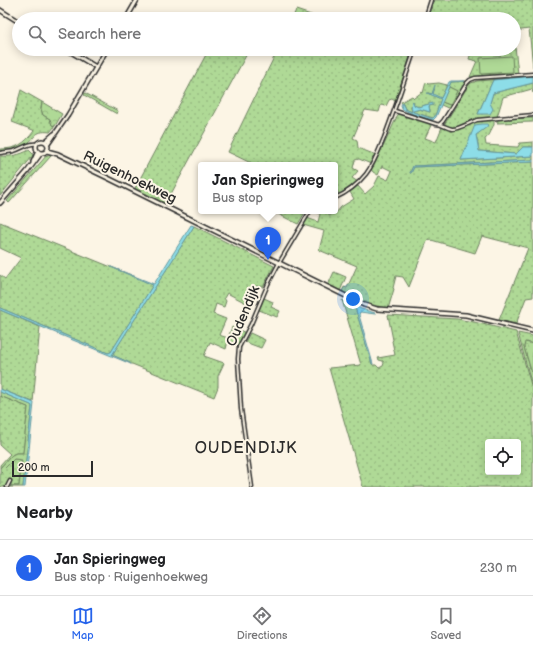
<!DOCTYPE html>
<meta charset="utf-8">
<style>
body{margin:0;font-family:"Balsamiq Sans",sans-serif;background:#f6f6f6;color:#202124}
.controls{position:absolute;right:12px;bottom:12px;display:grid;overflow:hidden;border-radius:4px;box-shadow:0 2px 10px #0003}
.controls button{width:36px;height:36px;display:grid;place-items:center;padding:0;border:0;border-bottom:1px solid #e0e0e0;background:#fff;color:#202124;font:20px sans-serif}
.scale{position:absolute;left:12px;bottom:10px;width:81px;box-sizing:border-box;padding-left:4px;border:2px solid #2b2b2b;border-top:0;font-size:11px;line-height:14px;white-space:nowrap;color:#2b2b2b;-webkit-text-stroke:3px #fcf5e5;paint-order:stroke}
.you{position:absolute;left:353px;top:299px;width:14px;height:14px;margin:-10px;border:3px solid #fff;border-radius:50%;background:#1a73e8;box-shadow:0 0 0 6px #1a73e833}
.badge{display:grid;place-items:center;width:26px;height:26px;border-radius:50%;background:#2563eb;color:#fff;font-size:13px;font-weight:700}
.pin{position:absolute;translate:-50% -33px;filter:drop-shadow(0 1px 2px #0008)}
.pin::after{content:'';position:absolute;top:21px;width:14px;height:12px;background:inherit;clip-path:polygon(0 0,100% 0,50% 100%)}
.popup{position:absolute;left:198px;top:162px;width:140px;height:52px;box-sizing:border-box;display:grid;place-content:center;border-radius:4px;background:#fff;filter:drop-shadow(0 1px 3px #0005);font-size:13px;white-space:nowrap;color:#757577}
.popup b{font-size:15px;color:#202124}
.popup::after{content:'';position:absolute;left:50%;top:100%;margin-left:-8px;border:8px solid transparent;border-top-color:#fff}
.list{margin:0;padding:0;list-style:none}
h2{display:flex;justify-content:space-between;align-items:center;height:52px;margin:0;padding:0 16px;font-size:17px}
h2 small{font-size:13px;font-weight:400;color:#757577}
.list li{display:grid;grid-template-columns:26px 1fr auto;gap:12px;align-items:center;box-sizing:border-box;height:56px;padding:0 16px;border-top:1px solid #e0e0e0}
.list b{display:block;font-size:15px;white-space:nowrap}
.list p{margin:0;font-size:13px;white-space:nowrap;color:#757577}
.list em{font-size:13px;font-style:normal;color:#757577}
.icon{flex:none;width:22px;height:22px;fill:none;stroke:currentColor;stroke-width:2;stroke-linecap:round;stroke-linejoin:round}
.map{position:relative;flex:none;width:533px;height:487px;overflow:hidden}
.search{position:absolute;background:#fff;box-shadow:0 2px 10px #0003;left:12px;right:12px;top:12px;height:44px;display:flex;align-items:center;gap:10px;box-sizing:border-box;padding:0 14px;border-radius:22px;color:#757577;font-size:15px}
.sheet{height:108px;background:#fff}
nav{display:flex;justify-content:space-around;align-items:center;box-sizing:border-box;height:56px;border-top:1px solid #e0e0e0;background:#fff;font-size:11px;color:#757577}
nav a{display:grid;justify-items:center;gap:2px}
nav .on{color:#2563eb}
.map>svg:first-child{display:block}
.grass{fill:url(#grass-dots);stroke:#6d8260;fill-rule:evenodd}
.forest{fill:url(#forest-crowns);stroke:#6d8260}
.pitch{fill:#afd996;stroke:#6d8260}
.water{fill:#8ddde8;stroke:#66969c}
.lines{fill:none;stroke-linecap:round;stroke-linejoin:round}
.street-casing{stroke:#2b2b2b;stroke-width:5}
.secondary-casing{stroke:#2b2b2b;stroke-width:6}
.street{stroke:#fcf5e5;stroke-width:2}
.secondary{stroke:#fcf5e5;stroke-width:3}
.labels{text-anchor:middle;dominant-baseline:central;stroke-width:4;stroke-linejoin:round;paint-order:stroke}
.street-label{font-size:14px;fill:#2b2b2b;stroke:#fcf5e5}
.quarter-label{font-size:16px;letter-spacing:1px;fill:#2b2b2b;stroke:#fcf5e5}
</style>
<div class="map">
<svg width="533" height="487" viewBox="0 0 533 487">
<defs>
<pattern id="grass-dots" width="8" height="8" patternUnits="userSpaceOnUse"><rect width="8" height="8" fill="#afd996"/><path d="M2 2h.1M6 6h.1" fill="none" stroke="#97ba81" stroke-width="1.8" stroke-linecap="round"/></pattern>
<pattern id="forest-crowns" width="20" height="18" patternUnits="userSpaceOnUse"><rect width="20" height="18" fill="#afd996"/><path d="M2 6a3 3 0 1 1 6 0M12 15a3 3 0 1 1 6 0" fill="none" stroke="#97ba81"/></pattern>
</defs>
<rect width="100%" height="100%" fill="#fcf5e5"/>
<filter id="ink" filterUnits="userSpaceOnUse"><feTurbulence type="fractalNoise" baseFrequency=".025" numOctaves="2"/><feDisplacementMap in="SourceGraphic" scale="8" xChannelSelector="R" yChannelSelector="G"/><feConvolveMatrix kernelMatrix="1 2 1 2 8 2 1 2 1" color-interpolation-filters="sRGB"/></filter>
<g filter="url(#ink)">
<path class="grass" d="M434,0H533V67L529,29L514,31V19H428Z
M296,10L323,19H292Z
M514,37L518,74L470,77L477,61L469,59L472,49H514Z
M209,49H244L249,50L165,205L134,190Z
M278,49H408L412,51L395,101L392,99L389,100L386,106L381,105L379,112L365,110L353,138L357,140L358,148L376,155L371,164L359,159L355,160L353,168L358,171L352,178L358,182L351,187L339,195L337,190L335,188V165H255L228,152Z
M533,75V76L493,80L478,114L491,107L490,103L493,93L533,83V93L532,89L503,97L497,117C479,118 471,120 455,128L444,125L468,86L471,83L477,81L513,78Z
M467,81L450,109L441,105L442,102L450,105L457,91L449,87L451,82Z
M426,82L428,84L439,83L447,85L441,98L433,95L434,89L432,94L428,93L441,99L435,116L433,118L413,112V111L420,109L430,112L429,106L433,105L429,104L418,107L414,105L413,101L411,107L412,112L405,109L403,104L401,102L412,96L414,98L422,92L423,93Z
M21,90L42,102L41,109L43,115L50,119L52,125L55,126L50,132C33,130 37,138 25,145C17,150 9,151 0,152V149C17,149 24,144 34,131L33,130L12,122Z
M398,114L432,123L425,138L436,142L442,127L455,130L476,121L494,119V125C490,130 492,134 485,139L486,145L516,147H518L520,143L533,142V147H523L516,154L479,151L476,135L481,124L461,160L533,156V160L413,166L410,173H411L414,167L533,162V297L526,298L516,324L499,320L528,248L482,236L475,253L428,239L409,287L403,277L396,276L393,288L394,289L388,309H386L367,303L342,292L344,287L347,288L357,266L319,250L324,231L303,225L307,218L318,222L320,214L315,211H329V216L336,213L341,207L354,199L350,192L358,186L365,194L374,186L379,176L388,180L392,171L382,166L378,175L373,172L371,169L381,148L383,147L384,145Z
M533,118V122L497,123V119Z
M29,150L33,154L32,157L0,196V156C10,157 20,155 29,150Z
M272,211H306L298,224Z
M0,222L136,277L153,285L111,352L108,353L0,308V275L5,279L21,258L0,248Z
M194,226L274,266L263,287L256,286L248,304L227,293L224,298L226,301L224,307L216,304L213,314L226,319L219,335L228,338L232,327L246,333L240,346L228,341L226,349L210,342L204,356L224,363L218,376V387L214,397L132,364H131L128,362L112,355Z
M334,272L346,277L340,291L328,285Z
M264,298L273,302L271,307L280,311L277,317L259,310Z
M342,300L355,307L372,364L373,365H376L379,368L383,366L384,363L383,361L379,360L378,358L395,355L392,341L393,340L388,315L457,319L474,322L516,332L533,392V487H363L329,368L361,365ZM488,442H518V472H488Z
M0,310L40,327L33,402L0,389Z
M250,333L265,340L261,348L245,342Z
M518,333L533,336V344L527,342L524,347L533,377V390Z
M0,396L28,407L23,453H16L12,455L0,468V465L10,454L0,445Z
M14,459L22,460L19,486H11V480H9L5,487H0V473Z"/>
<path class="forest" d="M85,93L118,111L117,114L84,95Z
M42,102L62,114L55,126L52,125L50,119L43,115L41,109Z
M47,155L51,156L9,203L7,201Z
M525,342L533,344V377L524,347Z
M0,392L31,405L32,406L23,487H10L11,486H19L22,460L14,459L0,473V468L12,455L16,453H23L28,407L0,396Z"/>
<path class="pitch" d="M512,56L513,72L481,74L480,58Z
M449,87L457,91L450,105L442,102Z"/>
<path class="water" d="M533,76V83L493,93L490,103L493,109L490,114H478L493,80Z
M451,81H465L451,82L436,117L433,120L415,115L402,109L401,105L402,103L405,109L412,112C412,108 410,104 413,101L414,105L418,107L433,103V105L429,106L430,112L420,109L413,111V112L431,118H433L435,116L441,99L427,93L432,94L435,85L433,94L441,98L449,82Z
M481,124H488L487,127L476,135L479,151L516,154L523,147H533V156L461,160L475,125Z
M533,160V162L414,167L411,173H410L413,166Z
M191,225L194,226L191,231L112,355L128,362L131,364L0,310V308L108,353L111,352L153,285L111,267L154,284Z
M345,300L361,309L375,313V314L360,312L359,315L373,364H372L355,307L344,301Z
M0,389L34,403L25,487H23L32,406L31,405L0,392Z"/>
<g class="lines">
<defs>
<path id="street" d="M425,19L431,0
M395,111L436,124C442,124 446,128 452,129C457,130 471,122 477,120L533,115
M440,124L443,121L467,83L470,80L475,78L533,74
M0,153C5,152 9,152 14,151C22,149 29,142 37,144
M335,198C347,193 358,184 366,174C374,164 379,150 384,138C395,109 405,79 415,49
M7,487L10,481
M252,487L241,409L238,359L239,347L251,324L268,284L279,263L310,211"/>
<path id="secondary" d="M0,10L19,22
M126,19L137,0
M66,49L96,67
M36 147a6 6 0 1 1 12 0a6 6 0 1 1-12 0Z
M46,141L54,134
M48,144L68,115L107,49
M47,151L58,154L110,179L364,305L377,309L466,315L533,331
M33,162L38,151
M0,203L27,172L41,153"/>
</defs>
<use href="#street" class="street-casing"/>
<use href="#secondary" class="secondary-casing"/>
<use href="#street" class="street"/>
<use href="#secondary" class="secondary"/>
</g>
</g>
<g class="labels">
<g class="street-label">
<text transform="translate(130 177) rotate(26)">Ruigenhoekweg</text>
<text transform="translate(243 316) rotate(-67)">Oudendijk</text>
</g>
<g class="quarter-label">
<text x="246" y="448">OUDENDIJK</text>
</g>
</g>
</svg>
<div class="controls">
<button><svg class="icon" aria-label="locate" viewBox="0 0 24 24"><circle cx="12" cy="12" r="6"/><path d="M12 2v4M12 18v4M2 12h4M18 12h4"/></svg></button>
</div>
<div class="scale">200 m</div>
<div class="you"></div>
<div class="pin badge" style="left:268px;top:260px">1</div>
<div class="popup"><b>Jan Spieringweg</b>Bus stop</div>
<div class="search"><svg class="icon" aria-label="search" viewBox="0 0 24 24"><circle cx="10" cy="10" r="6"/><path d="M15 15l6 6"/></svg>Search here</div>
</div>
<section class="sheet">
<h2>Nearby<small></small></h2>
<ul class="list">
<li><span class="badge">1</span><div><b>Jan Spieringweg</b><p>Bus stop · Ruigenhoekweg</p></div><em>230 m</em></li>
</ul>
</section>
<nav>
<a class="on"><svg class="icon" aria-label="map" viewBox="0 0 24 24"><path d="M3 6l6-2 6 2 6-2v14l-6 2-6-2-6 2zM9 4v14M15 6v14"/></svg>Map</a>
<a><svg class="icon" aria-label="directions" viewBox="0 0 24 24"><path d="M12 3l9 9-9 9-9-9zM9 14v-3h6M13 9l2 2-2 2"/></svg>Directions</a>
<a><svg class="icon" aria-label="saved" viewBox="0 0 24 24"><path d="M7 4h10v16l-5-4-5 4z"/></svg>Saved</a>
</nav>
